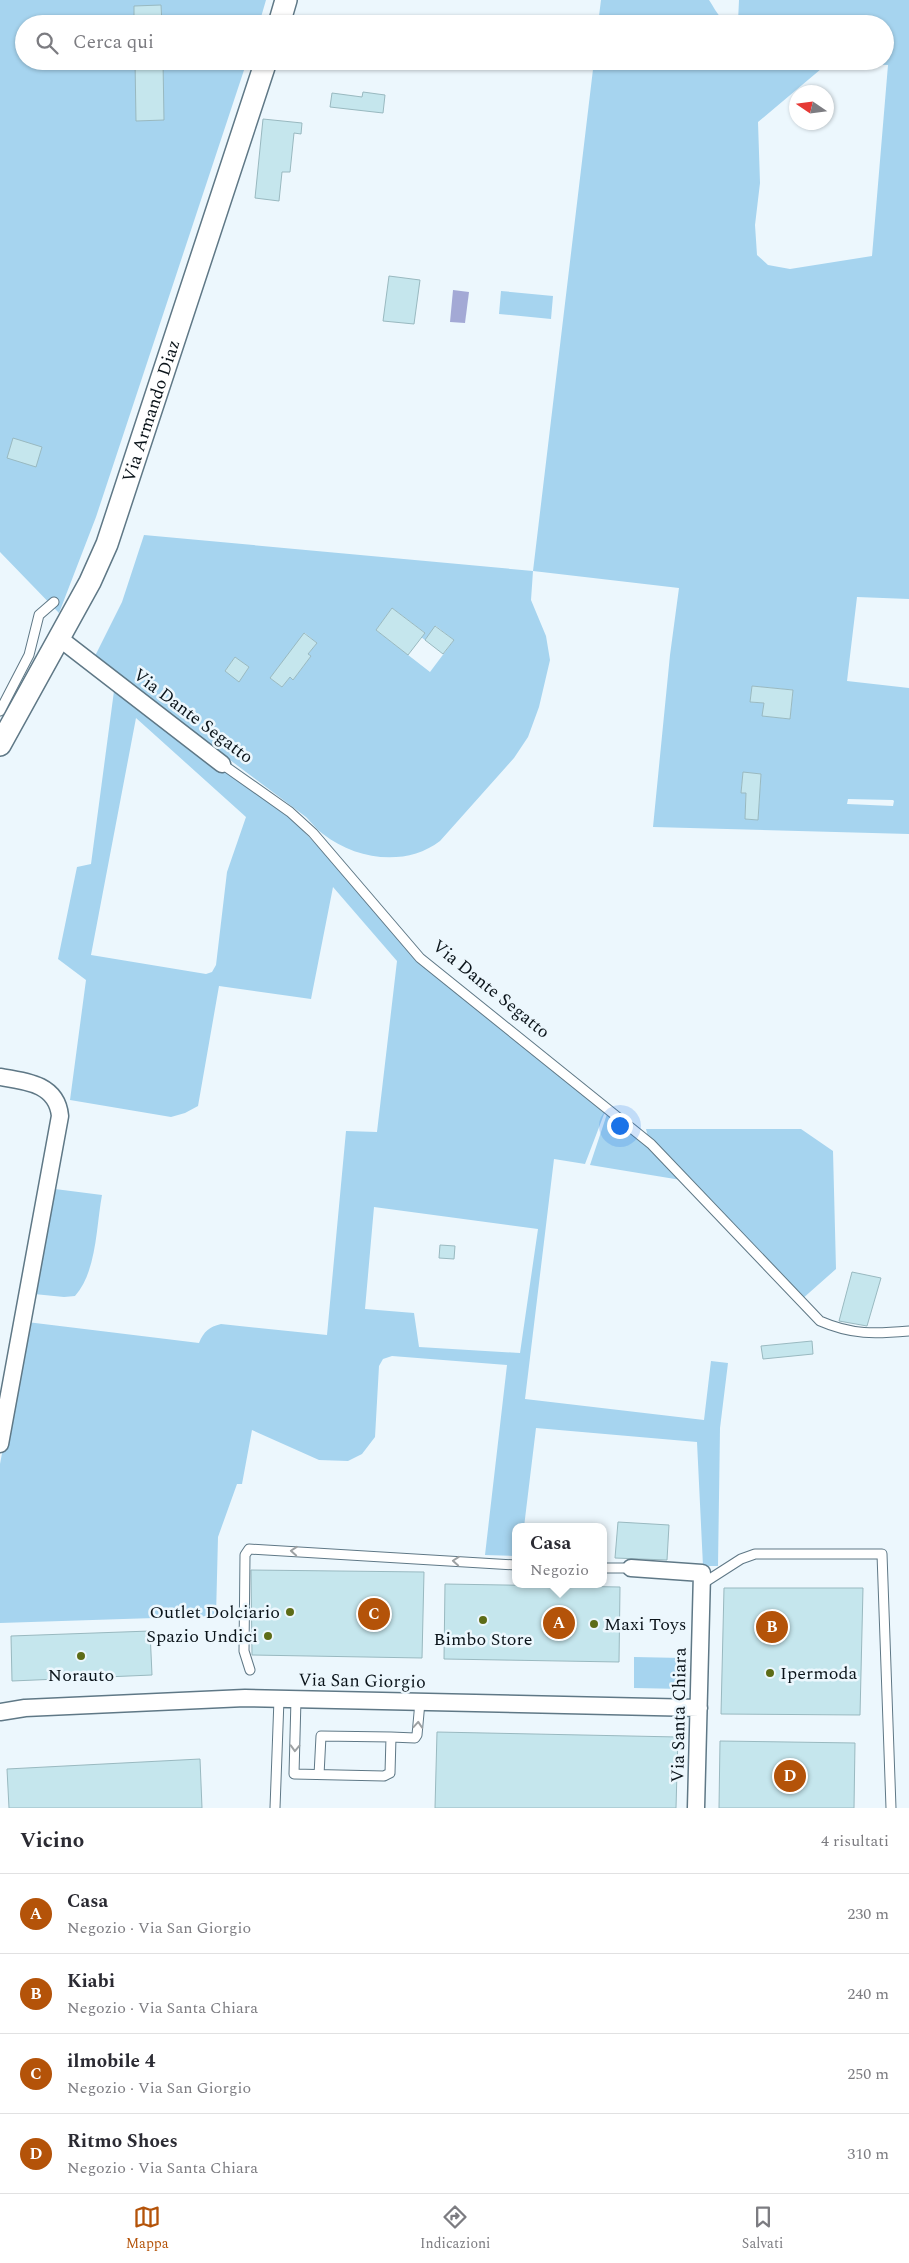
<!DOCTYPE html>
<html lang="it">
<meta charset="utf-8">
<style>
body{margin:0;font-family:Spectral,serif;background:#f2f2f3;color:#2b2b33}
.compass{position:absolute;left:789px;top:85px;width:45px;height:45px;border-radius:50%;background:#fff;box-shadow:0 1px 4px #0004;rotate:283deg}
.you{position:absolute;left:619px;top:1125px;width:18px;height:18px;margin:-12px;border:4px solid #fff;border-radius:50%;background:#1a73e8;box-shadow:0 0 0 8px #1a73e833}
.badge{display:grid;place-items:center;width:32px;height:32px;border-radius:50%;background:#b45309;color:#fff;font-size:16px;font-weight:700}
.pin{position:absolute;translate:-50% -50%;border:2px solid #fff;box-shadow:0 1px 5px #0006}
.popup{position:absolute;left:512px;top:1523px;width:95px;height:65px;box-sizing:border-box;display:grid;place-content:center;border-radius:10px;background:#fff;filter:drop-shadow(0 1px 4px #0005);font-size:16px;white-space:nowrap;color:#7c7c81}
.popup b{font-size:19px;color:#2b2b33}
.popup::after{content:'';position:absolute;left:50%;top:100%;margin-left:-10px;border:10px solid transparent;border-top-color:#fff}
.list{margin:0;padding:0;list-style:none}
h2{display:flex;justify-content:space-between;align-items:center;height:65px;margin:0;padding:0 20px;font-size:21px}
h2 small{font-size:16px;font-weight:400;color:#7c7c81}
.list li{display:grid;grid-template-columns:32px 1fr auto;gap:15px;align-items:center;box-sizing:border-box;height:80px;padding:0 20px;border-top:1px solid #e1e1e2}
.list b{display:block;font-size:19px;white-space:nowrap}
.list p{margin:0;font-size:16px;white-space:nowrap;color:#7c7c81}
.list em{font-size:16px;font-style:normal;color:#7c7c81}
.icon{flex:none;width:28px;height:28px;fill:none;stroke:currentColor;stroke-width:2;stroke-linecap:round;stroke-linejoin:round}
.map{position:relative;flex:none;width:909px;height:1808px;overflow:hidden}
.search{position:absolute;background:#fff;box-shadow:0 1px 4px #0004;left:15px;right:15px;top:15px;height:55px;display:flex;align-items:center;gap:12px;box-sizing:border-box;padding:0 18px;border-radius:28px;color:#7c7c81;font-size:19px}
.sheet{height:385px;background:#fff}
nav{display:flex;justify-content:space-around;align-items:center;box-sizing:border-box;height:70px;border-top:1px solid #e1e1e2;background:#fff;font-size:14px;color:#7c7c81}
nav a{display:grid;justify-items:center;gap:2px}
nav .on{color:#b45309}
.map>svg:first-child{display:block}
.green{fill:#a6d4ef;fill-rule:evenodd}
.water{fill:#a3a9d5}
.building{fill:#c5e6ed;stroke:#99b9c0}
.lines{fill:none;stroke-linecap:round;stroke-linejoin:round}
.service-casing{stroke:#5f7886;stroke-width:11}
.minor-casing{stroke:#5f7886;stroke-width:19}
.tertiary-casing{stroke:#5f7886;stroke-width:24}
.service{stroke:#fff;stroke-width:9}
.minor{stroke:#fff;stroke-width:16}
.tertiary{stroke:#fff;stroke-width:21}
.oneway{stroke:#9da1a3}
.poi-dot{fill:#5d6c17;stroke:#ecf7fd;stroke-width:2}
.labels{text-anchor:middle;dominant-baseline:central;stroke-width:5;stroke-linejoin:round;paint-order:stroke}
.street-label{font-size:18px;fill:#0b141a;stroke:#ecf7fd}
.poi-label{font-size:18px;fill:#0b141a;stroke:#ecf7fd;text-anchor:end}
</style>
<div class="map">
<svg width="909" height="1808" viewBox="0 0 909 1808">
<rect width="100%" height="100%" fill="#ecf7fd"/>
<path class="green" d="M0,0H266L259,24H24V61H247L96,517L59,613L0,552Z
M601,0H709C717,12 721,25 738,22L739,0H909V599L857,597L847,681L909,688V834L653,827L670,655L679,588L533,571L531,600L546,636L550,660L539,707L528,737L514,758L440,841C406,867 356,860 323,834C317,830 312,823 306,817L94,658L122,602L144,535L533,571L594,61H885V24H598ZM838,63L888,65L872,256L790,269L768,265L757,255L755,225L760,183L758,122L821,69ZM392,608L424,632L421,637L425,640L436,626L454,640L430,672L376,630ZM305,633L317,643L308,654L311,656L293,680L290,677L282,687L270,678ZM235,657L249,667L239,681L225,671ZM752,686L793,690L790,719L763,716L764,703L750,702ZM743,773L761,774L758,820L745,819L746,793L741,792ZM848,799L893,800L894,801L893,806L847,804Z
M501,291L553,296L551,319L499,314Z
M114,691L288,815L333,862L419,963L606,1109L585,1164L554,1159L525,1399L704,1420L711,1361L728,1363L720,1428L718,1566H703L697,1442L536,1428L524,1527H515V1556L485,1555L507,1365L392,1356L383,1359L379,1366L375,1437L362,1454L348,1461L319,1460L252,1430L242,1484H237L218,1537L216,1616L0,1623V1464L27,1322L199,1343C204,1331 209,1327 221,1324L327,1335L346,1131L377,1132L397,961L333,887L311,999L219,986L198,1106L185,1113L171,1117L70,1100L86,980L58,959L77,867L91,864ZM136,718L246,817L227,872L216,965L212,972L206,974L91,955ZM374,1207L538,1229L520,1353L419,1347L414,1313L365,1309Z
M608,1111L649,1141L646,1129H801L833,1151L836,1269L801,1300L687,1181L590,1165Z
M55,1189L102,1195C96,1227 97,1271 75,1296L64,1297L34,1294Z
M634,1657L683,1658V1689L634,1688Z"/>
<path class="water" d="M453,290L469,292L465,323L450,322Z"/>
<path class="building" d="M161,5L162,24H134V6Z
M135,61H163L164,120L136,121Z
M363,92L385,95L383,113L330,107L332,93L362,97Z
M263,119L302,123L301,134L294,133L290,172H282L279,201L255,198Z
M389,276L420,280L414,324L383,321Z
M13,438L42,447L36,467L7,458Z
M392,608L425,633L408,655L376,630Z
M435,626L454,640L443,654L425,640Z
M304,633L317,643L308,654L311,656L293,680L290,677L282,687L270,678Z
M235,657L249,667L239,682L225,671Z
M752,686L793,690L790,719L762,716L764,703L750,702Z
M743,772L761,774L758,820L745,819L746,793H741Z
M440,1245L455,1246L454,1259L439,1258Z
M852,1272L881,1278L867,1326L839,1321Z
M812,1341L813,1354L763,1359L761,1346Z
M618,1522L669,1525L667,1560L615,1558Z
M251,1570L424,1572L422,1658L252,1655Z
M445,1584L620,1587L619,1662L444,1659Z
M724,1588H863L860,1715L721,1714Z
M150,1631L152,1675L12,1681L11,1636Z
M437,1732L678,1737L676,1808H435Z
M720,1741L855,1743L854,1808H719Z
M200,1759L202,1808H9L7,1769Z"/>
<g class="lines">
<defs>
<path id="service" d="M0,711L29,655L39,615L54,602
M222,764L290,812L313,833L420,958L651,1144L820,1321C852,1335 875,1334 909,1331
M603,1568H631
M702,1584L741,1559L755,1554H882L891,1808
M250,1670L244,1651L245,1555L249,1549L515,1565
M296,1699L294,1774L384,1776L390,1773L391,1737L415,1738L417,1735L420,1702
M319,1775L321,1736L391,1737
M275,1808L279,1699"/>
<path id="minor" d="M59,638L222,764
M0,1077C26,1081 57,1084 60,1116L0,1444
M631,1568L702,1573L696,1808
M0,1712L25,1708L245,1698L699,1708"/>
<g id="tertiary">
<path d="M279,24L286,0"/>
<path id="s1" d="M0,745L90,582L107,544L266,61"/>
</g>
</defs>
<use href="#service" class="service-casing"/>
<use href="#minor" class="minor-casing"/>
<use href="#tertiary" class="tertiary-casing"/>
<use href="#service" class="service"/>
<use href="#minor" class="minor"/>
<use href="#tertiary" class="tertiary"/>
</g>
<defs><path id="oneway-chevron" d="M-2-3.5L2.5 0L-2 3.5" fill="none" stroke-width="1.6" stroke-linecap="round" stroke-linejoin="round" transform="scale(1.25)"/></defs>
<g class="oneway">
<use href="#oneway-chevron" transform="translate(294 1551) rotate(-176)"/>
<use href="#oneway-chevron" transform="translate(456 1561) rotate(-176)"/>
<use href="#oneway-chevron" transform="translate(418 1725) rotate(-86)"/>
<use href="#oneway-chevron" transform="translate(295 1748) rotate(92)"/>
</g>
<g class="poi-dot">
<circle cx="290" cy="1612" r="5"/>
<circle cx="483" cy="1620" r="5"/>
<circle cx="594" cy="1624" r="5"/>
<circle cx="268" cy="1636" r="5"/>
<circle cx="81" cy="1656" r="5"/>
<circle cx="770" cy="1673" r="5"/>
</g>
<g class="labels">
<g class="street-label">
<text stroke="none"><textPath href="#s1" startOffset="368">Via Armando Diaz</textPath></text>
<text transform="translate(193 716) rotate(37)">Via Dante Segatto</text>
<text transform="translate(491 989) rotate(39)">Via Dante Segatto</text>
<text transform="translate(362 1681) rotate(1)">Via San Giorgio</text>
<text transform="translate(679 1715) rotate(-89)">Via Santa Chiara</text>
</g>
<g class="poi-label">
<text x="280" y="1612">Outlet Dolciario</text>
<text x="604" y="1624" text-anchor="start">Maxi Toys</text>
<text x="258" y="1636">Spazio Undici</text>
<text x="483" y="1639" text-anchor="middle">Bimbo Store</text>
<text x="780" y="1673" text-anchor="start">Ipermoda</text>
<text x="81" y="1675" text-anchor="middle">Norauto</text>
</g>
</g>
</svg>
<svg class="compass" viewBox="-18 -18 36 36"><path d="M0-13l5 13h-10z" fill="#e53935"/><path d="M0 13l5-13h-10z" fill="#7c7c81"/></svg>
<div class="you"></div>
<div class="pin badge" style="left:559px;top:1623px">A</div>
<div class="popup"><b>Casa</b>Negozio</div>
<div class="pin badge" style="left:772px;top:1627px">B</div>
<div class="pin badge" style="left:374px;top:1614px">C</div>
<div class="pin badge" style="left:790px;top:1776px">D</div>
<div class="search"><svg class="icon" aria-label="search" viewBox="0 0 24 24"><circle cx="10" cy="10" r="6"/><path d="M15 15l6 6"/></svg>Cerca qui</div>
</div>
<section class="sheet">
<h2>Vicino<small>4 risultati</small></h2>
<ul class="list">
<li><span class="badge">A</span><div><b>Casa</b><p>Negozio · Via San Giorgio</p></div><em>230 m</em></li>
<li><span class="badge">B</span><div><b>Kiabi</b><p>Negozio · Via Santa Chiara</p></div><em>240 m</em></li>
<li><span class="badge">C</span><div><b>ilmobile 4</b><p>Negozio · Via San Giorgio</p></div><em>250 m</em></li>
<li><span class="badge">D</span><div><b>Ritmo Shoes</b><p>Negozio · Via Santa Chiara</p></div><em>310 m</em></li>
</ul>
</section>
<nav>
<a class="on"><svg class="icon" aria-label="map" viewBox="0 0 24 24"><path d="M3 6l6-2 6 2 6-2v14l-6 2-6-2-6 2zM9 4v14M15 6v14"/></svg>Mappa</a>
<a><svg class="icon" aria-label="directions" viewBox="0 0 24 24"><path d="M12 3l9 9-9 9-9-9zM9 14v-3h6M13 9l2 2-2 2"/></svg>Indicazioni</a>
<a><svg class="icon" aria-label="saved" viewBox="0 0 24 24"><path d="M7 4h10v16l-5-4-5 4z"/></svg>Salvati</a>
</nav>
